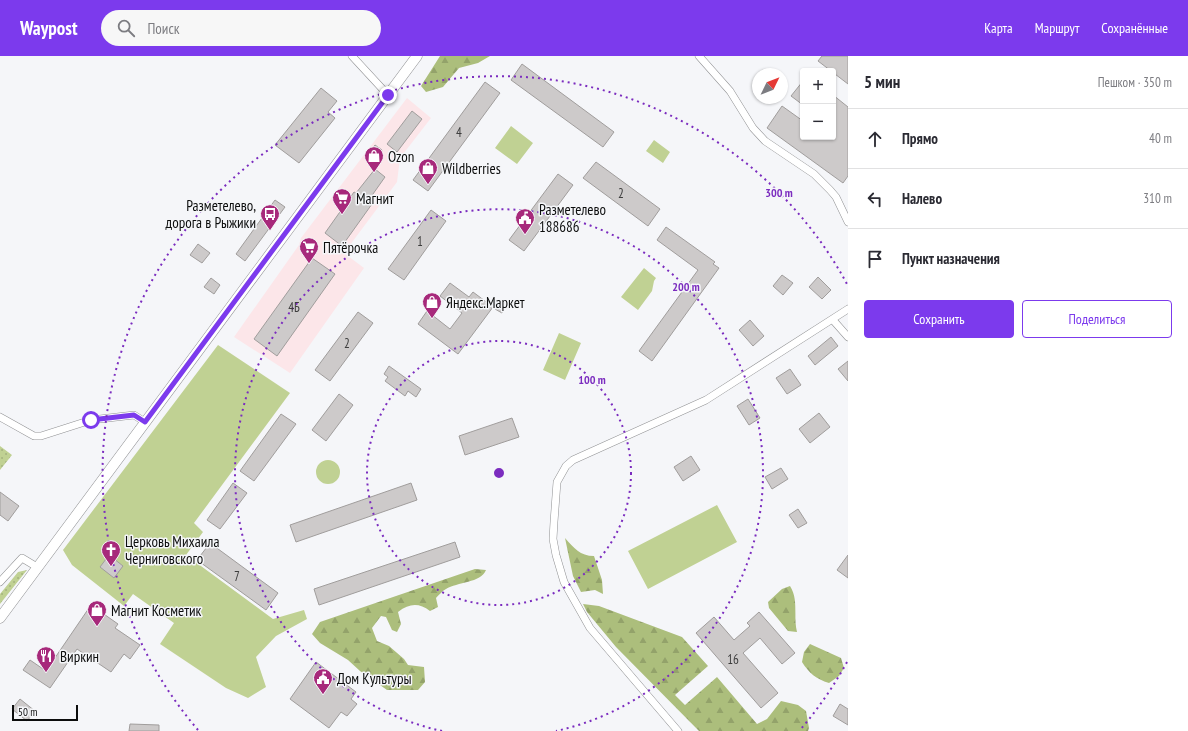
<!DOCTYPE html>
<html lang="ru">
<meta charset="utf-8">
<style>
body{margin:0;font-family:"PT Sans Narrow",sans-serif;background:#f7f7f7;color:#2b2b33}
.controls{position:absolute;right:12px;top:12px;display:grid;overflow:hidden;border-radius:4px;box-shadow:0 1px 3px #0004}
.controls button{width:36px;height:36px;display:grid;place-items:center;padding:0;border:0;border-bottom:1px solid #e1e1e2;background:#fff;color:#2b2b33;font:20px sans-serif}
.compass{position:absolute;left:752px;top:12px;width:36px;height:36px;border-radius:50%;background:#fff;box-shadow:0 1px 3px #0004;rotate:47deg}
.scale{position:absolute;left:12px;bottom:10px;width:66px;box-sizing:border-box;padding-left:4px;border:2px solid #0c0d0d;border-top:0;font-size:11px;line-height:14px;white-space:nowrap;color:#0c0d0d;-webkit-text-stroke:3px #f5f6f9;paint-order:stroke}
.stop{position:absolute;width:12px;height:12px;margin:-9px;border:3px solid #7c3aed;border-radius:50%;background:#fff}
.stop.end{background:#7c3aed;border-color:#fff;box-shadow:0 1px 4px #0008}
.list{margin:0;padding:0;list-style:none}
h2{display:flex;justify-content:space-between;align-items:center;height:52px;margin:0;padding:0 16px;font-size:17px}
h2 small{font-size:13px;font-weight:400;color:#7c7c81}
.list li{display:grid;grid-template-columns:26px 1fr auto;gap:12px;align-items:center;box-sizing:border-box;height:60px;padding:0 16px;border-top:1px solid #e1e1e2}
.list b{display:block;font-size:15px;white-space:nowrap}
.list em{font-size:13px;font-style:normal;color:#7c7c81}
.actions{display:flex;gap:8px;padding:12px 16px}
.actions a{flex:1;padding:9px 0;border:1px solid #7c3aed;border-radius:4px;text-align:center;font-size:14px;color:#7c3aed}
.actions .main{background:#7c3aed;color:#fff}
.icon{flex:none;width:22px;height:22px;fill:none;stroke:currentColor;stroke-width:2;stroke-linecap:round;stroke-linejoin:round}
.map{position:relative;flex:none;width:848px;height:675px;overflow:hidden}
header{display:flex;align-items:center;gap:24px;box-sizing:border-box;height:56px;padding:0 20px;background:#7c3aed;color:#fff}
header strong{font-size:19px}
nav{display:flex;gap:22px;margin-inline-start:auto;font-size:14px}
.search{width:280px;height:36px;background:#f7f7f7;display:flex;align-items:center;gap:10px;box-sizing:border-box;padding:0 14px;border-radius:22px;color:#7c7c81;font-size:15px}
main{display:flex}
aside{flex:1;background:#fff}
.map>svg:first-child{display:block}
.commercial{fill:#fce6e9}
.grass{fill:url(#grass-dots)}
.forest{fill:url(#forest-firs)}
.park{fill:#c0d193}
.building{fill:#cdcaca;stroke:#a09d9c}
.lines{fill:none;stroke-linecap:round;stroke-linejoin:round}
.minor-casing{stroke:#909193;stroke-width:8}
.secondary-casing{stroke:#909193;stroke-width:11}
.minor{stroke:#fff;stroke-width:7}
.secondary{stroke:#fff;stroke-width:10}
.route{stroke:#7c3aed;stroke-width:5}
.ring{fill:none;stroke:#7b2cbf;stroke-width:2;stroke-dasharray:2 4}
.labels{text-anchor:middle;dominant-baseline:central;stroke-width:3;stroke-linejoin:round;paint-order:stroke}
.number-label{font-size:13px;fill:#3c3c3c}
.poi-label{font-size:15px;fill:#0c0d0d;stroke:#f5f6f9;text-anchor:start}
.centre{fill:#7b2cbf;stroke:#f5f6f9;stroke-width:2}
.ring-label{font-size:12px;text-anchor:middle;font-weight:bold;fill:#7b2cbf;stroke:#f5f6f9;stroke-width:3;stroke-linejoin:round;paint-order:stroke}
</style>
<header>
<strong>Waypost</strong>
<div class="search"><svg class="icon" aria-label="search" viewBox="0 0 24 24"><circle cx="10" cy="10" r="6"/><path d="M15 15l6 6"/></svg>Поиск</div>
<nav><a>Карта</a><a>Маршрут</a><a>Сохранённые</a></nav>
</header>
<main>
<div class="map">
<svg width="848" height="675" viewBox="0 0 848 675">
<defs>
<pattern id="grass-dots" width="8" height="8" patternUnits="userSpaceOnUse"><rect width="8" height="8" fill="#c0d193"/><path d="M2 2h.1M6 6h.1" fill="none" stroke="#a4b27e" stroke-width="1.8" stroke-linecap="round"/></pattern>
<pattern id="forest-firs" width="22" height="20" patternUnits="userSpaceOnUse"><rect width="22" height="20" fill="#acbe7c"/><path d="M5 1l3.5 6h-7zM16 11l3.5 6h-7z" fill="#93a26a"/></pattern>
</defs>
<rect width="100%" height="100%" fill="#f5f6f9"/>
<path class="commercial" d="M407,42L431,62L400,102L397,126L344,197L364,212L290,317L234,281L299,189L301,182Z"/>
<path class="grass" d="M0,390L12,399L0,414Z
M27,514L0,548V538L18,516Z"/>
<path class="forest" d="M440,0H490L478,7L459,12L443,31L426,36L421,30Z
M565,482C574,492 580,500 594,500L602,524L603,538L595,534L581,536L573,520Z
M475,513L486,514C481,527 457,526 446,533C442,535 439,539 436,542L438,551L430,555C419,547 410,547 398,556L401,568L397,576L392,574L386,561L381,560L372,572L377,585L389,590L404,603L408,609L424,611L425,626L418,634H387L360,615L348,604L320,587L312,578L320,566Z
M790,530C799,544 793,561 797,576L788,575L769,552L768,546L782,533Z
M583,548L599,550L682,581L708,610L675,639L685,649L717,621L757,668L767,663L781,645L798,649L806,655L809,672L808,675H699L616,591L587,556Z
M810,588L841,602L844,612L839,620L829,627C816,623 809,617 802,606L804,596Z"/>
<path class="park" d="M511,70L533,87L517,108L495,92Z
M654,84L670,96L663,107L646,95Z
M644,212L656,222L654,225L652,235L638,254L621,241Z
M559,277L581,287L565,324L543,314Z
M218,289L290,337L194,467L203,476L186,499L273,563L304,554L307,563L276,580L256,601L266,631L248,642L226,632L160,588L174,567L133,538L124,550L72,509L63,494Z
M316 416a12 12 0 1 1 24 0a12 12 0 1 1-24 0Z
M717,449L737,486L648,533L628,495Z"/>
<path class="building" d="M822,0H848V28L818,5Z
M522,8L614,76L603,91L511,24Z
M803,25V49L791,40Z
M485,26L500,37L428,135L413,124Z
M321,32L337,45L328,56L335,62L299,107L275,89Z
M833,39L848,51V120L843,127L767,72L782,50L803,65V81H825L828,83L833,81L835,74L833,73Z
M412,55L422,63L397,96L387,88Z
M375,89L382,94L375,105L367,99Z
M596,106L660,153L648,170L583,122Z
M375,113L385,121L368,145L372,148L342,190L325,177L354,136L356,137Z
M558,118L573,129L524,195L509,184Z
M275,144L285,151L245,205L236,198Z
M431,154L446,165L404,224L388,213Z
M666,171L715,206L713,208L719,212L652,305L639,295L698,214L657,184Z
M198,188L210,197L202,207L190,199Z
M312,202L335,218L277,300L254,283Z
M782,219L793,227L783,239L773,230Z
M818,221L831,234L822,243L809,231Z
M211,222L220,229L214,238L204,231Z
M450,227L469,241L473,236L493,251L458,298L418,268L427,255L450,273L462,257L440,240Z
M500,246L506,250L502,257L495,253Z
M358,256L373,267L330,325L315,314Z
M750,264L764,280L753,290L739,274Z
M831,281L838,290L815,309L808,300Z
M848,305V325L838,313Z
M389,310L421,333L416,341L408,335L405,340L385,325L388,321L384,318Z
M790,313L801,329L787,338L776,322Z
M339,338L353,349L326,385L312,374Z
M748,343L760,362L749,369L737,350Z
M819,357L830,371L810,387L799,373Z
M281,358L296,368L254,425L240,415Z
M512,362L519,381L465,399L459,380Z
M691,400L700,414L683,425L674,411Z
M781,412L788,423L772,433L765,421Z
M233,427L247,437L220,473L207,464Z
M411,427L417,444L296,486L290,469Z
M0,436L19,450L8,465L0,459Z
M798,453L807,467L798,472L789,459Z
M455,486L460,501L319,549L314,533Z
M210,487L278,537L266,554L197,504Z
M109,499L123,510L114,522L100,511Z
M848,499V522L837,514Z
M91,549L118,568L115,572L140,589L130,603L124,598L111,616L77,593L50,632L23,614L30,604L46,615Z
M759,556L795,597L782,608L760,582L743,597L778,637L761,652L696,577L714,561L734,584L750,570L747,567Z
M316,606L356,636L351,643L357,648L347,660L341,656L329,672L290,643Z
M20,643L35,655L27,665L12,653Z
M840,648L848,653V669L833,660Z
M130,668L159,669V675H129Z"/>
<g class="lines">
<defs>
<path id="minor" d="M352,0L388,39
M699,0L730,35L753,72L765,85L814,118L830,134L836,141L848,166
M833,264L848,281
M0,361L34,380H41L91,364L134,359L145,366
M0,526L22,502L37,511
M678,675L590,572L564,526L556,499L553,483L554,466L557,426L566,410L573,404L706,344L848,253"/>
<path id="secondary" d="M0,562L417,0"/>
</defs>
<use href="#minor" class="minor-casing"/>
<use href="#secondary" class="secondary-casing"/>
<use href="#minor" class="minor"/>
<use href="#secondary" class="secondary"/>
</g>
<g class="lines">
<path class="route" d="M91,364L134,359L145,366L388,39"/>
</g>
<g class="ring">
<circle cx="499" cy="417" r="132"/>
<path d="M442 675A264 264 0 1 1 556 675"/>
<path d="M847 606A396 396 0 0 1 800 674M198 674A396 396 0 1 1 847 228"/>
</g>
<defs>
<symbol id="shop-pin" viewBox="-11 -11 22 30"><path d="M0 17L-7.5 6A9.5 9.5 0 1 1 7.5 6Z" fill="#a7297b" stroke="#f5f6f9"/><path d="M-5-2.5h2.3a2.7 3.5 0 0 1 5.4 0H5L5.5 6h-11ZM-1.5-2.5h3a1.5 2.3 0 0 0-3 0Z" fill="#fff"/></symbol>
<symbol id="supermarket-pin" viewBox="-11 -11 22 30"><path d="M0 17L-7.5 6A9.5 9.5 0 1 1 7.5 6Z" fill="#a7297b" stroke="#f5f6f9"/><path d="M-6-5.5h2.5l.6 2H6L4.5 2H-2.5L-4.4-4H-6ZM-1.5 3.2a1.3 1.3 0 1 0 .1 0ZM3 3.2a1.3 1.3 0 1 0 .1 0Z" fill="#fff"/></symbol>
<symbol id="bus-pin" viewBox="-11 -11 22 30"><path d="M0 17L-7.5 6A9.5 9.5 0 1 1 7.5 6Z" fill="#a7297b" stroke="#f5f6f9"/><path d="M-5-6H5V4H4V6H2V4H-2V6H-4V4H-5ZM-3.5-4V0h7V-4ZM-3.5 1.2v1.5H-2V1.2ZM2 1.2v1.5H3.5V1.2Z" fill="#fff"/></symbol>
<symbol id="civic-pin" viewBox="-11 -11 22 30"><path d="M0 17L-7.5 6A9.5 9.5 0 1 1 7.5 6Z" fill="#a7297b" stroke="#f5f6f9"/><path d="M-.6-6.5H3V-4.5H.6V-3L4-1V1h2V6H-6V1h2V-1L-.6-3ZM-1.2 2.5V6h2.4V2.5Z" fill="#fff"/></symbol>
<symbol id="church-pin" viewBox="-11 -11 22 30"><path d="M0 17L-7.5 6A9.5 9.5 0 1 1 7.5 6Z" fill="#a7297b" stroke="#f5f6f9"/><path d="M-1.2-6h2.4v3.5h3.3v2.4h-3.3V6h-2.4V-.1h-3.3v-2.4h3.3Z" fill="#fff"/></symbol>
<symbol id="restaurant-pin" viewBox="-11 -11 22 30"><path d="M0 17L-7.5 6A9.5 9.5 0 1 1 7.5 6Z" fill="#a7297b" stroke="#f5f6f9"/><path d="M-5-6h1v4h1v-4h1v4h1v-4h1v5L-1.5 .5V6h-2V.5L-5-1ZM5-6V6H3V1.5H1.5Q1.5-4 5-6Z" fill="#fff"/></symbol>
</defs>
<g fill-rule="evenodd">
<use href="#shop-pin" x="363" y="89" width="22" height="30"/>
<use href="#shop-pin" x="417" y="101" width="22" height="30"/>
<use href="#supermarket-pin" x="331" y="131" width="22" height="30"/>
<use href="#bus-pin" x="259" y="147" width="22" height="30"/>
<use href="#civic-pin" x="514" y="151" width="22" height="30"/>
<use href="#supermarket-pin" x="298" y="180" width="22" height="30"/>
<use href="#shop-pin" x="421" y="235" width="22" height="30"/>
<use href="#church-pin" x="100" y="483" width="22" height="30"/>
<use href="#shop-pin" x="86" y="543" width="22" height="30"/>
<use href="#restaurant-pin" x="35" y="589" width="22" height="30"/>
<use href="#civic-pin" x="312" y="611" width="22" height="30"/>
</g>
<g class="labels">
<g class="number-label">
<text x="459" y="76">4</text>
<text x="621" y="137">2</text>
<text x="420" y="185">1</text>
<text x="294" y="251">4Б</text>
<text x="347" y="287">2</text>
<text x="237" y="520">7</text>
<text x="733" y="603">16</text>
</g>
<g class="poi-label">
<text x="388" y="100">Ozon</text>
<text x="442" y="112">Wildberries</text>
<text x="356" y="142">Магнит</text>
<text x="256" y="149" text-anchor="end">Разметелево,<tspan x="256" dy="17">дорога в Рыжики</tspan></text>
<text x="539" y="153">Разметелево<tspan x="539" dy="17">188686</tspan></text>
<text x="323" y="191">Пятёрочка</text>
<text x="446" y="246">Яндекс.Маркет</text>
<text x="125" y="485">Церковь Михаила<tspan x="125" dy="17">Черниговского</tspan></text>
<text x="111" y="554">Магнит Косметик</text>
<text x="60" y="600">Виркин</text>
<text x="337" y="622">Дом Культуры</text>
</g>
</g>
<circle cx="499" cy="417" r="6" class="centre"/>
<g class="ring-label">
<text x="779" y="141">300 m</text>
<text x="686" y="235">200 m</text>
<text x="592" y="328">100 m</text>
</g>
</svg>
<div class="controls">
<button>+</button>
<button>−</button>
</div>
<svg class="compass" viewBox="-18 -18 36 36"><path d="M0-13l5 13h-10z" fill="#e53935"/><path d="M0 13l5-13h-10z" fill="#7c7c81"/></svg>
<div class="scale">50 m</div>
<div class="stop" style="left:91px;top:364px"></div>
<div class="stop end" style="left:388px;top:39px"></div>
</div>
<aside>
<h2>5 мин<small>Пешком · 350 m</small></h2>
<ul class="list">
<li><svg class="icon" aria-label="ahead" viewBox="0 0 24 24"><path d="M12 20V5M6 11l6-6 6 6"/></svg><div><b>Прямо</b></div><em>40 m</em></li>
<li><svg class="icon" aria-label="left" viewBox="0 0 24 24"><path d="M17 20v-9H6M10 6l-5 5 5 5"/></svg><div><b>Налево</b></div><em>310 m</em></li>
<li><svg class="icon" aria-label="arrive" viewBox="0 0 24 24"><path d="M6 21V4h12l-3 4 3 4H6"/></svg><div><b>Пункт назначения</b></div></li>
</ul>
<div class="actions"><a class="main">Сохранить</a><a>Поделиться</a></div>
</aside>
</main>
